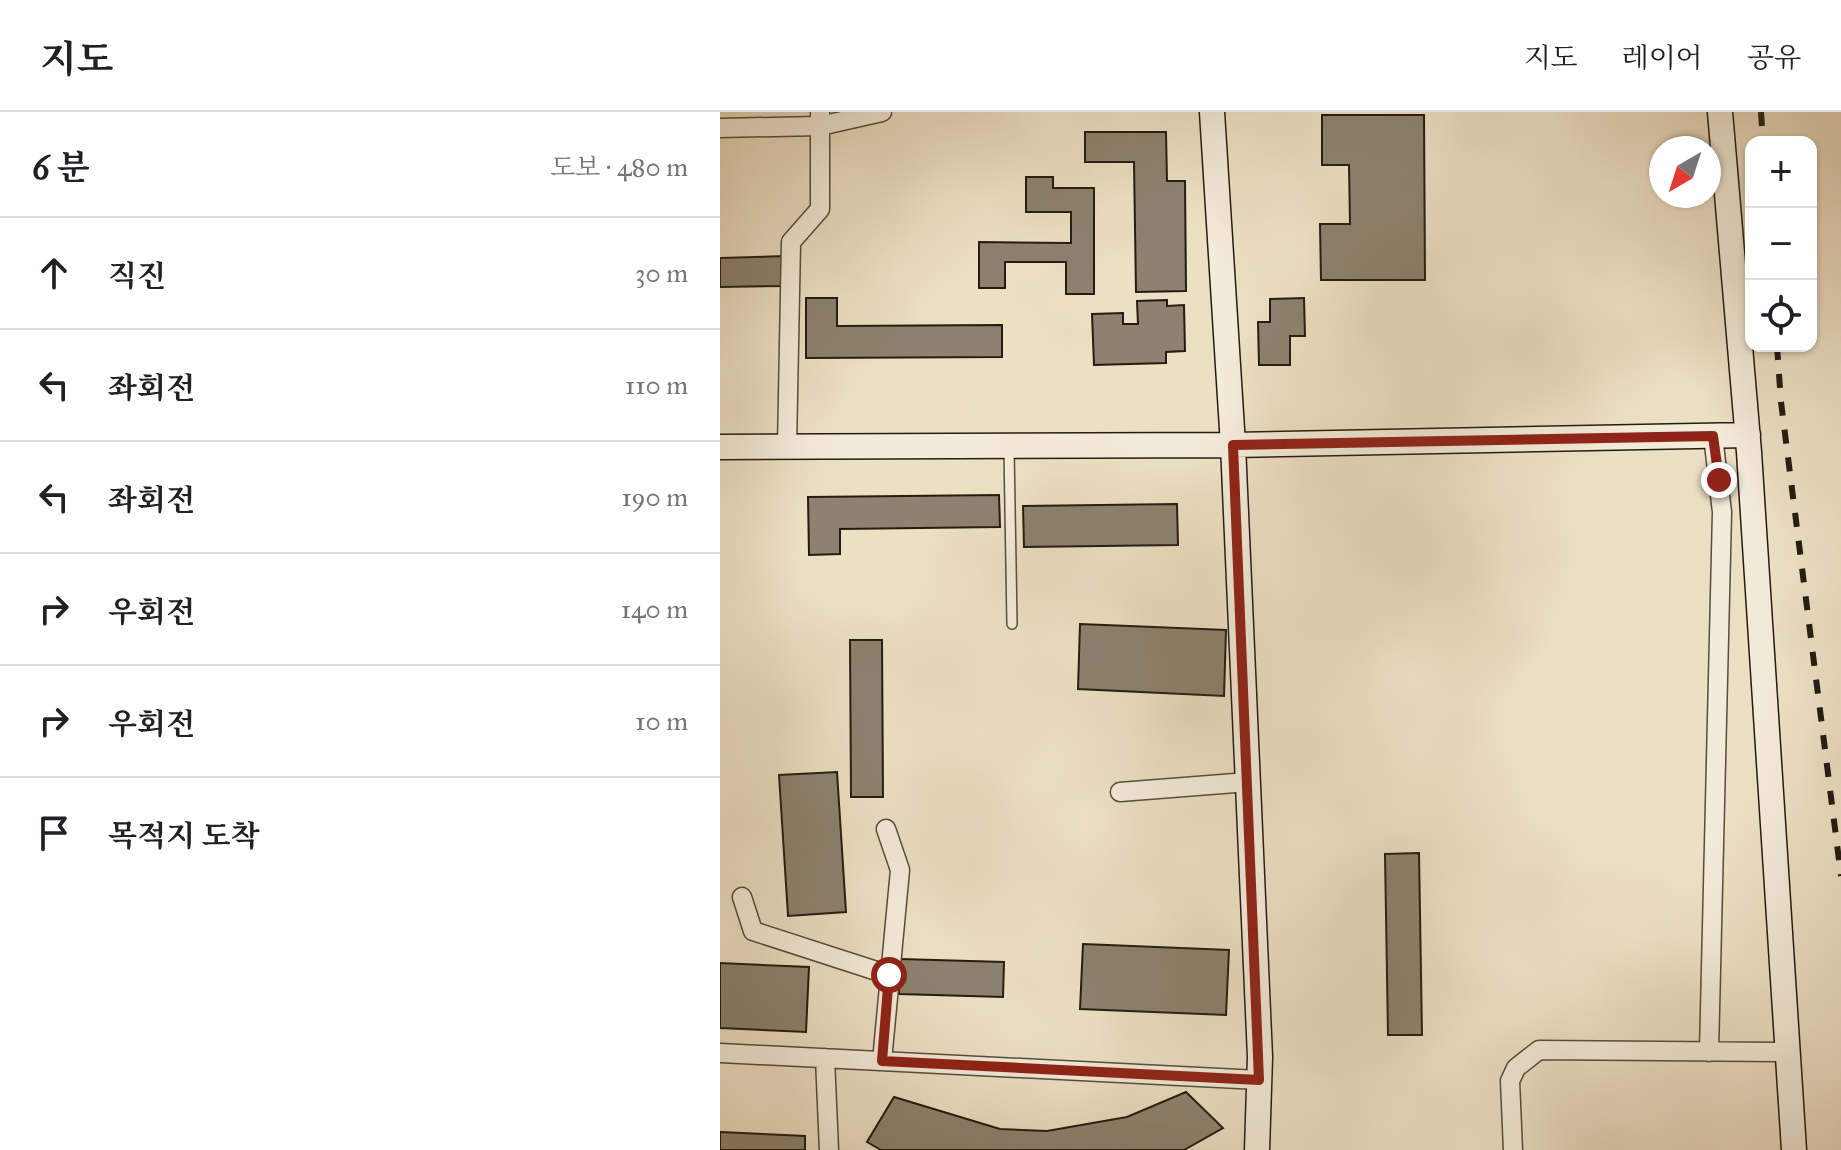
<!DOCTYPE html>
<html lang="ko">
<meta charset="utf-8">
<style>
body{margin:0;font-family:"IM FELL Great Primer","Noto Serif KR",serif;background:#f2f2f2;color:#202124}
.controls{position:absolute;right:24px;top:24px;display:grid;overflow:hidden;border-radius:16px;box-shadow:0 2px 6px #0004}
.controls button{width:72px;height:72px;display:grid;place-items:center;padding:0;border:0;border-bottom:2px solid #e0e0e0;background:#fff;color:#202124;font:40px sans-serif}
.compass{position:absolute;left:929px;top:24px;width:72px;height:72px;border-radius:50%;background:#fff;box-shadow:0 2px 6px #0004;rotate:219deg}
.stop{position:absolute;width:24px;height:24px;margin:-18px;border:6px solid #8f2418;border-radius:50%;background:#fff}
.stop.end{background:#8f2418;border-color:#fff;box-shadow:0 2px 8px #0008}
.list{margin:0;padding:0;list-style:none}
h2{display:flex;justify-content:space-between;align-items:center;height:104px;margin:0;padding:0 32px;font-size:34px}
h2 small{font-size:26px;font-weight:400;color:#757577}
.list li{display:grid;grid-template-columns:52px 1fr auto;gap:24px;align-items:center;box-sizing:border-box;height:112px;padding:0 32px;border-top:2px solid #e0e0e0}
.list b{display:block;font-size:30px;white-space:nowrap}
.list em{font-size:26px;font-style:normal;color:#757577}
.icon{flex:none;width:44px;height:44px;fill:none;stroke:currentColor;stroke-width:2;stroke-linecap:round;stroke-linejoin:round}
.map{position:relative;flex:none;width:1121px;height:1038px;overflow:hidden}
header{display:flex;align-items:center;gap:48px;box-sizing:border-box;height:112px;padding:0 40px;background:#fff;border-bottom:2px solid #e0e0e0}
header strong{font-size:38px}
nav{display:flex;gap:44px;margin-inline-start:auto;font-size:28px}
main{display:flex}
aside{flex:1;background:#fff}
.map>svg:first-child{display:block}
.building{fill:#8c826f;stroke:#241c12;stroke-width:2}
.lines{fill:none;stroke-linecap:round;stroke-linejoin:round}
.lane-casing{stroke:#564d3e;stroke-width:12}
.street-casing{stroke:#564d3e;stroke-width:21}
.secondary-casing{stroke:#241c12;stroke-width:27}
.lane{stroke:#f3ebd9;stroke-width:9}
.street{stroke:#f3ebd9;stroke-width:18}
.secondary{stroke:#f3ebd9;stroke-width:24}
.rail{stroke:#241c12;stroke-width:6;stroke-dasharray:14 14;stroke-linecap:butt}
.route{stroke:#8f2418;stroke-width:10}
</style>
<header>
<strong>지도</strong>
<nav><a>지도</a><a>레이어</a><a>공유</a></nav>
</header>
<main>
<aside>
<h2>6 분<small>도보 · 480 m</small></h2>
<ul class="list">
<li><svg class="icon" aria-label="ahead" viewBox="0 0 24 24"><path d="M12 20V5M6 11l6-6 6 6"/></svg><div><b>직진</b></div><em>30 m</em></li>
<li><svg class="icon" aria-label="left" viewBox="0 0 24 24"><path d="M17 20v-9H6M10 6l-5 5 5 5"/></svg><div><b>좌회전</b></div><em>110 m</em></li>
<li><svg class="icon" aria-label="left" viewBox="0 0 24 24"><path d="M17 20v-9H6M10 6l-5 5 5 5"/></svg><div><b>좌회전</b></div><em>190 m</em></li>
<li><svg class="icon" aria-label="right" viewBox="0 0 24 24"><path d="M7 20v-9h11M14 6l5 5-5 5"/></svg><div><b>우회전</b></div><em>140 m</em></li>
<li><svg class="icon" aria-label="right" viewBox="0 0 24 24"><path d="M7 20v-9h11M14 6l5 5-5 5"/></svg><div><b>우회전</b></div><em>10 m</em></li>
<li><svg class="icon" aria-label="arrive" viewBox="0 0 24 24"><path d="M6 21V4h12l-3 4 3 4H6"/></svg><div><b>목적지 도착</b></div></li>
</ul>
</aside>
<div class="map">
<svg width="1121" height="1038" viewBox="0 0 1121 1038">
<rect width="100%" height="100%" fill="#ece0c4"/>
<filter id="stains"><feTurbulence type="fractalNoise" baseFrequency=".0025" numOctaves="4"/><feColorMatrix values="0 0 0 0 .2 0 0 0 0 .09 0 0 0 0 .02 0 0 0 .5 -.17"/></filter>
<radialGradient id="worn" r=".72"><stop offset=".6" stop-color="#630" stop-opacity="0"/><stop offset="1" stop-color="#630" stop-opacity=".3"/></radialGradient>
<path class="building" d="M602,3H704L705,168H601L600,112H630L629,53H602Z
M365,20H446L447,69H465L466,179L416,180L414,50H365Z
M306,65H333V76H374V182H346V150H285V176H259V130L351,131V100H306Z
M65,144L66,174L0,175V146Z
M86,186H117V214L282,213V245L86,246Z
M584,186L585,224H570V253H539L538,210H550V187Z
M447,188V194L464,193L465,239L446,240V251L374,253L372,202L403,201V212H418L417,189Z
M279,383L280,415L120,417V442L89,443L88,385Z
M457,392L458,433L304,435L303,394Z
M360,512L506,518L504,584L358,577Z
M130,528H162L163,685H131Z
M117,660L126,800L68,804L59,663Z
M699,741L702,923H668L665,742Z
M363,832L509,838L506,903L360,897Z
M180,847L284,850L283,885L179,882Z
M0,851L89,855L86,920L0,916Z
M466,980L503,1016L464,1038H161L147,1030L174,985L280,1017L327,1019L407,1005Z
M0,1020L85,1024V1038H0Z"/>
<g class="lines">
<defs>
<path id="lane" d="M289,337L292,512"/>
<path id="street" d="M0,16L100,14L162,0
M67,335L71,130L100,97V0
M400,680L528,670
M22,785L33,819L169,863
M989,940L1002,400L993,324
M0,941L539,968
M105,946L109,1038
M162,949L180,758L166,717
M793,1038L790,969L796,956L819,938L1067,940"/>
<path id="secondary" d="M492,0L513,333L540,945L537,1038
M1000,0L1029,340L1074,1038
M0,335L513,333L1028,323"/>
</defs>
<use href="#lane" class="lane-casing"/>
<use href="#street" class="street-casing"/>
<use href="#secondary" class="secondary-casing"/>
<use href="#lane" class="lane"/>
<use href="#street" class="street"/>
<use href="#secondary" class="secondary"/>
<path class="rail" d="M1041,0L1043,30
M1057,234L1061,290L1121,764"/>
</g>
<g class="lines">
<path class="route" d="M169,863L162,949L539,968L513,333L993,324L999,368"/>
</g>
<rect width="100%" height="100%" filter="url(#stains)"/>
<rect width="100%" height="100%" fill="url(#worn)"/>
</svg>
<div class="controls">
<button>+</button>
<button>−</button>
<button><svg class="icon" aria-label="locate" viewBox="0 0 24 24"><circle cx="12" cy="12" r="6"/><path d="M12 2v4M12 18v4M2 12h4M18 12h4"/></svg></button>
</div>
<svg class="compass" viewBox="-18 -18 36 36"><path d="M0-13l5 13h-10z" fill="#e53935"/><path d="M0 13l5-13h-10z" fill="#757577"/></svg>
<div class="stop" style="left:169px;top:863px"></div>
<div class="stop end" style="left:999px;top:368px"></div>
</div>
</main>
